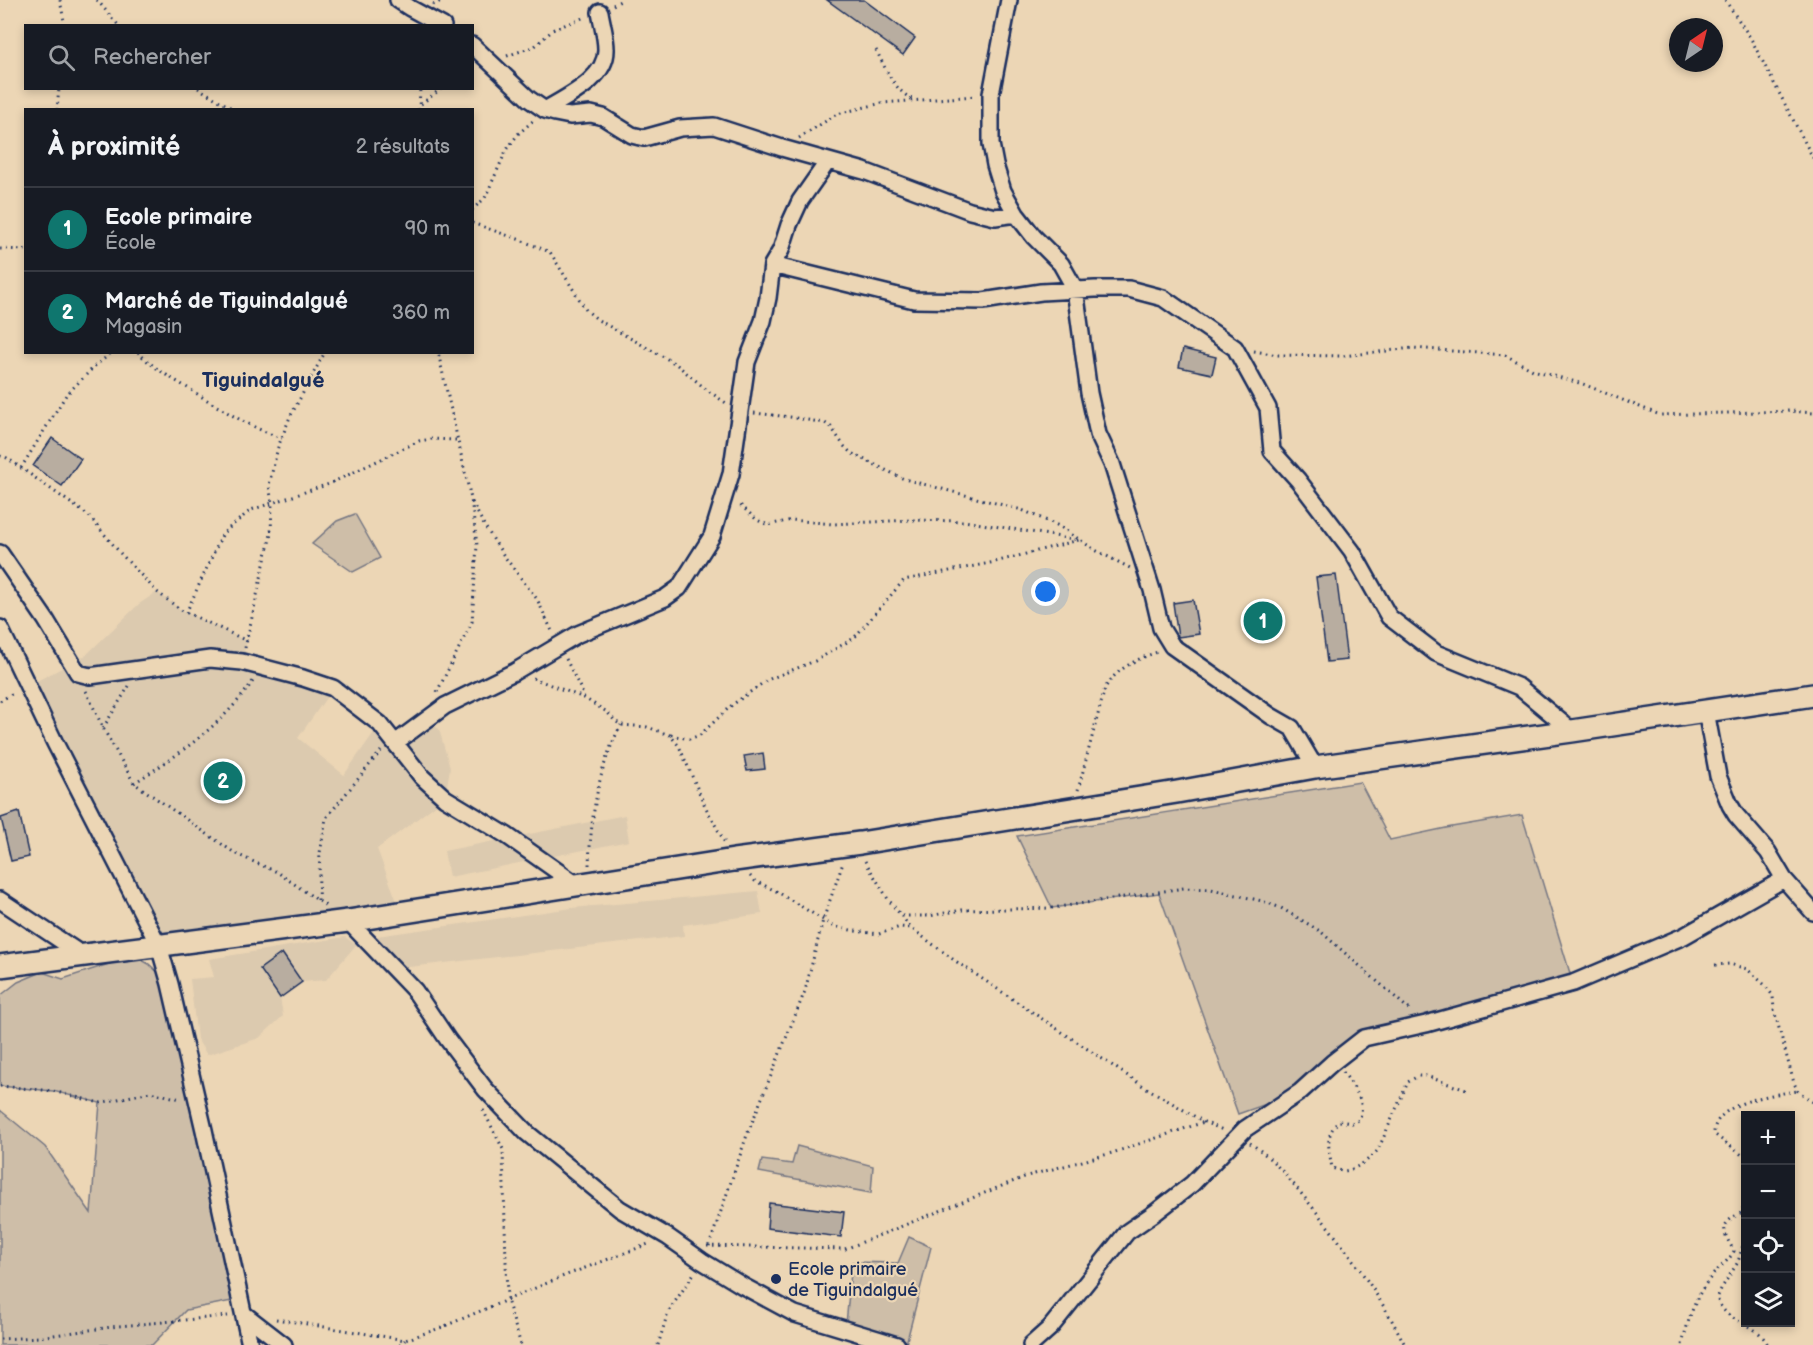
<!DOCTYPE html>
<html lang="fr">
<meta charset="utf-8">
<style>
body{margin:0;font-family:"Balsamiq Sans",sans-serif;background:#20242c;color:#f1f3f6}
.controls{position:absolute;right:18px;bottom:18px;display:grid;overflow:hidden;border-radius:0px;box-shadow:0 3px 9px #0003}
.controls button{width:54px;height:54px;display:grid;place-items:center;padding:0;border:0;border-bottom:2px solid #363941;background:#171b24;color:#f1f3f6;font:30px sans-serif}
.compass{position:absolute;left:1669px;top:18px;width:54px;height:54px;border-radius:50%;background:#171b24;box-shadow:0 3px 9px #0003;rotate:35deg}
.you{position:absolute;left:1046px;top:592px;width:21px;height:21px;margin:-15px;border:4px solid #fff;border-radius:50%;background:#1a73e8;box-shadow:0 0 0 9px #1a73e833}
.badge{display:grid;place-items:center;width:39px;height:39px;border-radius:50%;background:#0f766e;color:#fff;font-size:20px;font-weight:700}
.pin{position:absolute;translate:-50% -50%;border:3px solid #fff;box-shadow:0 2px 6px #0006}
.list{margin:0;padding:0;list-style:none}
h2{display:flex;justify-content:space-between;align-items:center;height:78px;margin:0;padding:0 24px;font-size:26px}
h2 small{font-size:20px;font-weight:400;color:#9ea1a6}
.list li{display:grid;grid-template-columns:39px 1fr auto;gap:18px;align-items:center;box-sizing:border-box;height:84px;padding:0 24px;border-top:2px solid #363941}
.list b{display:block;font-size:22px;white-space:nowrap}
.list p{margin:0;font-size:20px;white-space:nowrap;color:#9ea1a6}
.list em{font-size:20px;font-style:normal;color:#9ea1a6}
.icon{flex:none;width:33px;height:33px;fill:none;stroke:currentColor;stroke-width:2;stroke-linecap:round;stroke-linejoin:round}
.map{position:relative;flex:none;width:1813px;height:1345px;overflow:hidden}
.search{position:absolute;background:#171b24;box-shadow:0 3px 9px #0003;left:24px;top:24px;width:450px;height:66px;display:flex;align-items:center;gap:15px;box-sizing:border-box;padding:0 21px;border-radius:0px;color:#9ea1a6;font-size:22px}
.panel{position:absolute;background:#171b24;box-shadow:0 3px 9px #0003;left:24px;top:108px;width:450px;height:246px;border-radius:0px}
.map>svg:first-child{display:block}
.built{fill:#dccaaf}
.green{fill:#cebea8;stroke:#747683;stroke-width:1.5}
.building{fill:#b8ada0;stroke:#1b2f5e;stroke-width:1.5}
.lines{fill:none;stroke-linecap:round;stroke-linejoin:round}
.street-casing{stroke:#1b2f5e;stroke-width:20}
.secondary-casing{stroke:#1b2f5e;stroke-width:26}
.path{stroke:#1b2f5e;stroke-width:3;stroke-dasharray:1.5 4.5;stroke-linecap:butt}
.street{stroke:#ecd6b5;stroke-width:15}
.secondary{stroke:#ecd6b5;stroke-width:21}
.poi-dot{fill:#1b2f5e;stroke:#ecd6b5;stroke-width:2}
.labels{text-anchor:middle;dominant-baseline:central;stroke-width:4.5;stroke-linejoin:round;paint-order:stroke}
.poi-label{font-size:18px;fill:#1b2f5e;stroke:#ecd6b5;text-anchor:start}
.quarter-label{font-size:21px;font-weight:bold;fill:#1b2f5e;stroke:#ecd6b5}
</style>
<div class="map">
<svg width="1813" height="1345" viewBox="0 0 1813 1345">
<rect width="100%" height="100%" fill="#ecd6b5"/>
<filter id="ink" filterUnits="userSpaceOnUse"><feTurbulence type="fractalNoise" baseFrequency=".0167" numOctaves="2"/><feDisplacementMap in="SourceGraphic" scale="12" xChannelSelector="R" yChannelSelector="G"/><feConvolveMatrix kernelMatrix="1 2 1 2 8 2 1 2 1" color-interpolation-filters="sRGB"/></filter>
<g filter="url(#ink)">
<path class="built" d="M157,592L181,610L247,641L242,661L333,688L298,738L344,775L380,724L395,742L418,715L439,729L450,768L445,798L377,849L401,912L159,946L27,686L85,656L139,604Z
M625,815L629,841L449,877L444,851Z
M758,891L762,914L683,925L684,936L409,967L396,964L377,936L572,908Z
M345,937L356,945L326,980L302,982L280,997L283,1016L259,1038L207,1055L197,1039L190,979L214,977L209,959Z"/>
<path class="green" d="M355,514L380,558L353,572L312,544L337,521Z
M1360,782L1390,840L1446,828L1522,815L1573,983L1364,1038L1300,1092L1238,1114L1159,893L1052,908L1017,836Z
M138,958L149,964L170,984L237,1300L186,1310L152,1345H0V1110L45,1147L91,1213L100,1103L53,1091L0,1086V996L18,982L42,972L63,979L115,962Z
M797,1146L873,1166L871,1193L759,1172L762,1160L792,1164Z
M909,1237L931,1247L906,1344L846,1324L852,1262L898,1263Z"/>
<path class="building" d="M827,0H864L915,38L903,55Z
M1183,349L1216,357L1212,374L1179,367Z
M52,438L81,459L62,486L33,466Z
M1336,575L1347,660L1327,662L1316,577Z
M1193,600L1199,634L1178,637L1173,603Z
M763,753L765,769L747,771L744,756Z
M19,812L29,857L11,861L1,818Z
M282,953L302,982L280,998L260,969Z
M769,1203L844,1212L841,1237L767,1228Z"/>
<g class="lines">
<defs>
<path id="street" d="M398,0L410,8L443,26
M1009,0L991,94V144L995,165L1003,191L1016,214L1034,237L1061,264L1075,289L1089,393L1098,434L1112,464L1152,590L1161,628L1172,646L1271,716L1292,728L1315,767
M472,45L529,99L545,110L555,113L570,116L591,114L603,117L632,135L644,138L680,128L714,126L782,148L864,171L970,211L995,217L1016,214
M545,110C566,97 607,79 606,49C606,37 602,24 600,12
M772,265L914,300L983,301L1041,292L1095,289H1129L1163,298L1235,348L1268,408L1272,451L1298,480L1352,551L1389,617L1436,653L1519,687L1572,731
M0,553L46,620L78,673L90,676L210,659L242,662L303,678L333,688L380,724L422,777L445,798L506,835L577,885
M0,628L55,743L159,946L170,984L204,1130L250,1345
M1706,711L1718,776L1730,805L1736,815L1768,852L1784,879L1813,912
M395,743L445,706L514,672L578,634L665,598L679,588L712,536L731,474L747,362L763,321L768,298L772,265L781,250L789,225L800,201L828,161
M0,900L84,956
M348,921L415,991L448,1040L485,1089L527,1133L620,1209L668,1237L702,1261L743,1286L795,1314L897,1345
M244,1314L284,1345
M1031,1345L1050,1328L1127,1232L1156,1212L1192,1184L1245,1129L1300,1092L1332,1063L1364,1038L1426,1024L1573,983L1684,936L1784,879"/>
<path id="secondary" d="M0,966L348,921L734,860L860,843L1177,792L1315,767L1572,731L1813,695"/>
</defs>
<use href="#street" class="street-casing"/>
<use href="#secondary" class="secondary-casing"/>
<path class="path" d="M60,0L65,26
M97,0L119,26
M1725,0L1750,37L1813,158
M433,5L443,0
M613,5L622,0
M876,50C886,69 894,91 914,100
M507,56L535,46L554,29L585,17
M198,88L235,110
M421,104L442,88
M57,110L59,88
M419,110L420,88
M799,138L837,114L882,103L976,96
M472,210L485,198L506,151L518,134L535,119
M472,223L518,239L550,252L586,310L598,320L676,364L707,390L726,403
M0,249L26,250
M1254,351L1277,355L1343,356L1413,348L1505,355L1533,370L1583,384L1660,415L1791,411L1813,413
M138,352C153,368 173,379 191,390C220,408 250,428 282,438
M754,413L790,417L825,423L831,427L844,446L851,453L904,479L1022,510L1059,526L1095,550L1130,568
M0,456L7,458L89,516L121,554L157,592L181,610L247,641
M21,468L66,395L96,365L113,352
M472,502L484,525L504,556L537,599L552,631
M186,613L223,533L251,510L329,484L419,441L432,439L457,440
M245,648L271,534L272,503L269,485L278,447L290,417L325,352
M566,659L584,696
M533,678L584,698L607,712L615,721L621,725L647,727L670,735L679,746L705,806L725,843
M86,691L103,728L134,783L236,854L277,872L326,906
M437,692L472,622L477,545L471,499L438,352
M0,701L15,692
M103,728L129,686
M671,735L689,739L700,735L732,705L767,680L815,661L854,638L904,580L995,562L1079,540L964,521L911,520L833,524L792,520L768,525L757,520L738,503
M134,783C178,755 223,725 253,681
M1078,790L1105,688C1118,667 1137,659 1160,651
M865,861L888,899L910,927
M589,865C591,816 598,768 621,725
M750,876L755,881L776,891L833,926L855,931L879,934L900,927L911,928L954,960L1140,1084L1204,1122L1223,1130
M318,900L320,853L326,818L381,751
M902,916H929L962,910L1052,908L1184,888L1211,889L1262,901L1281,908L1320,931L1411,1011
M1715,965L1730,964L1747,969L1765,985L1773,996L1774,1010L1794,1083L1798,1091L1813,1102
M1343,1072C1353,1087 1367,1101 1359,1120L1352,1123L1339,1121C1324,1135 1329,1149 1332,1168C1335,1169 1338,1170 1342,1171C1355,1171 1370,1159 1378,1150L1408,1082L1418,1076H1426L1466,1090
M0,1086L53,1091L100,1103L150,1092L181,1099
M483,1110L503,1149L507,1300L521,1345
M1250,1143C1274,1159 1291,1181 1309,1203C1345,1247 1379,1293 1405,1345
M1746,1158L1714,1134C1713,1102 1774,1094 1798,1091
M1746,1235L1738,1262L1721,1289L1717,1298C1726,1322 1743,1319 1760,1334C1763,1337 1766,1341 1768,1345
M707,1246L845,1249L1027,1176L1112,1153L1204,1122
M709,1246L747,1135L805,991L823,920L843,863
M276,1319L405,1340L440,1328L564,1276L651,1243
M0,1339L39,1337L119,1326L228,1316
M400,1345L405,1340
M658,1345L668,1312L695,1272
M1682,1345C1688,1321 1695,1295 1712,1276C1719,1267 1729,1261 1734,1251C1723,1232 1718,1224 1741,1213L1746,1201"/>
<use href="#street" class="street"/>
<use href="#secondary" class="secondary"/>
</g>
</g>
<circle class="poi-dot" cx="776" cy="1279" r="6"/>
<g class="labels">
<g class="poi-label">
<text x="788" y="1269">Ecole primaire<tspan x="788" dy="21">de Tiguindalgué</tspan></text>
</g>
<g class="quarter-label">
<text x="263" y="380">Tiguindalgué</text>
</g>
</g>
</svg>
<div class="controls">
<button>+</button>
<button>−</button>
<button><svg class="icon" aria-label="locate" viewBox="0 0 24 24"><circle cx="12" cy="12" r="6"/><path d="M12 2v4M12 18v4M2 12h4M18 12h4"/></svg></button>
<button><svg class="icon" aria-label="layers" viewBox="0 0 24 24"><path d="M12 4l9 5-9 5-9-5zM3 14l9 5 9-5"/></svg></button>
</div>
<svg class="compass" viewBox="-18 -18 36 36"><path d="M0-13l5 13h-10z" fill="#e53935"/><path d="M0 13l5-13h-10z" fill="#9ea1a6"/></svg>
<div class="you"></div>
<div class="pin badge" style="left:1263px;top:621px">1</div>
<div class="pin badge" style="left:223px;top:781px">2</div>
<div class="search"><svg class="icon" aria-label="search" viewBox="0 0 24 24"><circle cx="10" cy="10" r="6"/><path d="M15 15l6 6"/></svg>Rechercher</div>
<section class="panel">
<h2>À proximité<small>2 résultats</small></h2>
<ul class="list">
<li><span class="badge">1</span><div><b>Ecole primaire</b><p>École</p></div><em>90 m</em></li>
<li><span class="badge">2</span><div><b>Marché de Tiguindalgué</b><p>Magasin</p></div><em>360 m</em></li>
</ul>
</section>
</div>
